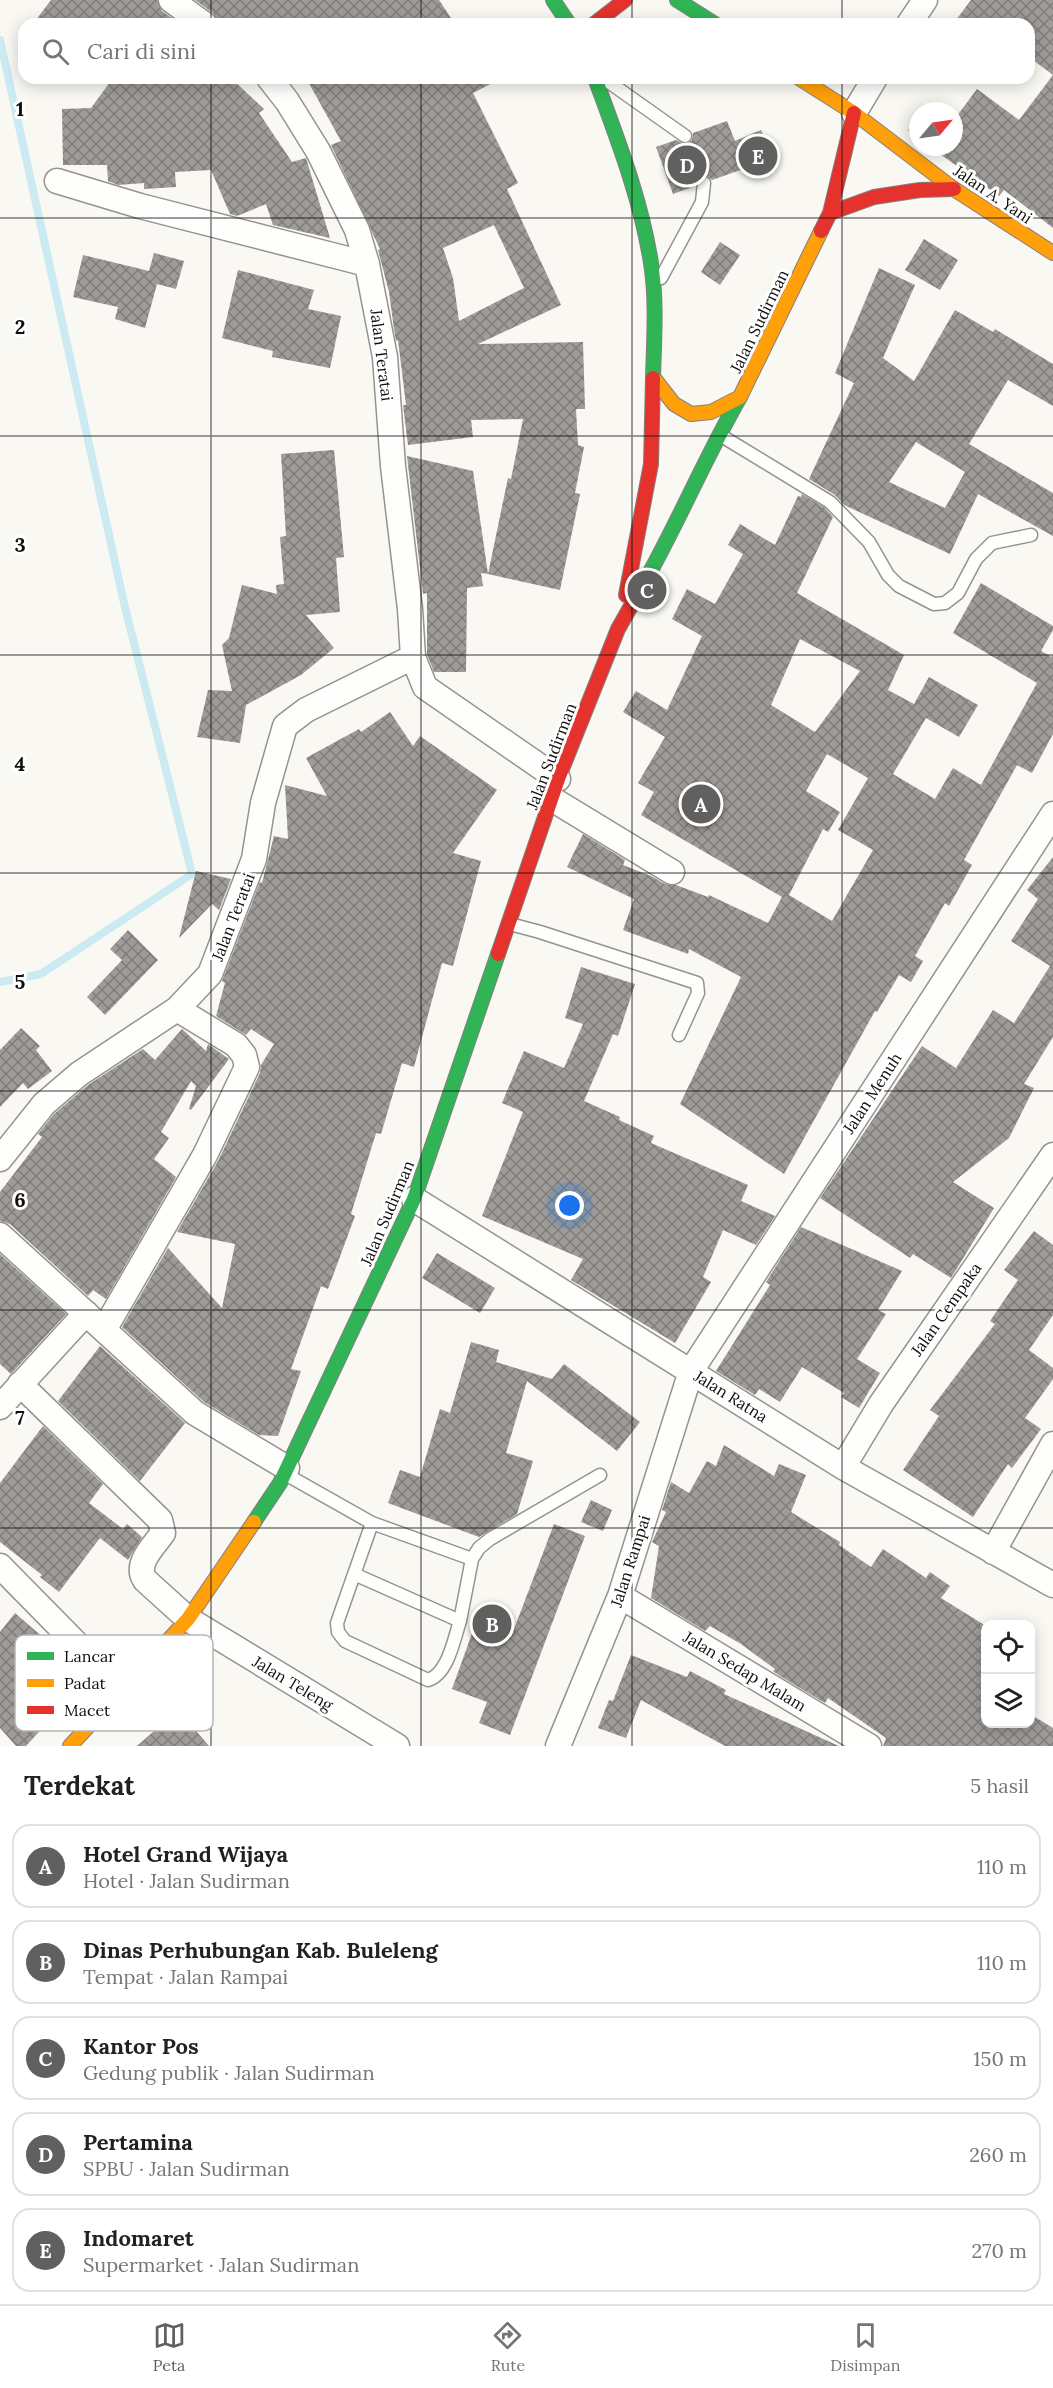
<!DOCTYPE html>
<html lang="id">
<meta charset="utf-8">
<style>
body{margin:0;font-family:Lora,serif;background:#f6f6f6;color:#202124}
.controls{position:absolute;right:18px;bottom:18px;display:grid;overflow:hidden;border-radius:12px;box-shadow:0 3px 15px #0003}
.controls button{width:54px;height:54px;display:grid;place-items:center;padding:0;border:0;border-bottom:2px solid #e0e0e0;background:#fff;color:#202124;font:30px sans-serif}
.compass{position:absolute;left:909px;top:102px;width:54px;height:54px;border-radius:50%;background:#fff;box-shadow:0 3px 15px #0003;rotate:61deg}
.you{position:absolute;left:570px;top:1206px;width:21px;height:21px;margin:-15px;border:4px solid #fff;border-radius:50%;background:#1a73e8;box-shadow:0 0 0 9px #1a73e833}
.badge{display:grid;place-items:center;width:39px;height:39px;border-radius:50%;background:#61605e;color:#fff;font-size:20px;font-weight:700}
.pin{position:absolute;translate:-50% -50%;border:3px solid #fff;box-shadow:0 2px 6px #0006}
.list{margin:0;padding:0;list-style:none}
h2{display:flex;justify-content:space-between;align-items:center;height:78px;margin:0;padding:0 24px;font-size:26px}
h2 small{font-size:20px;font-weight:400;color:#757577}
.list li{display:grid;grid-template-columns:39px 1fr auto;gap:18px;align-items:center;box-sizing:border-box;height:84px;margin:0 12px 12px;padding:0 12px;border:2px solid #e0e0e0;border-radius:18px}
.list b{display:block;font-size:22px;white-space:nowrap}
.list p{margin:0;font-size:20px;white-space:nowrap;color:#757577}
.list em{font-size:20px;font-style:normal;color:#757577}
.icon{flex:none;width:33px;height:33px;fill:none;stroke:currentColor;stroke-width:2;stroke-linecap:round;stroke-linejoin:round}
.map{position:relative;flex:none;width:1053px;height:1746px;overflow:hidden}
.search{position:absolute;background:#fff;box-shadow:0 3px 15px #0003;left:18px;right:18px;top:18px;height:66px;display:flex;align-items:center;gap:15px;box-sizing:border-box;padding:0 21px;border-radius:18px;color:#757577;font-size:22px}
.sheet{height:558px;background:#fff}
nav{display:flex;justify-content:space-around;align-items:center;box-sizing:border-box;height:84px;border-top:2px solid #e0e0e0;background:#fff;font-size:16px;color:#757577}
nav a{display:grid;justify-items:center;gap:3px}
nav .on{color:#61605e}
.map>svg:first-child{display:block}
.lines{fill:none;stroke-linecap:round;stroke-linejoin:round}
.stream{stroke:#cbeaf2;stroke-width:8}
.building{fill:url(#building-cross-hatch);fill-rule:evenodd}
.lane-casing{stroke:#949391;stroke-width:15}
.street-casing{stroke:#949391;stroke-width:27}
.fast-casing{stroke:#82817e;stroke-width:16}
.slow-casing{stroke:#82817e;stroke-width:16}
.jam-casing{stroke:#82817e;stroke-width:16}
.lane{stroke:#fefefd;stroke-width:12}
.street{stroke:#fefefd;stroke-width:24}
.fast{stroke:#30b455;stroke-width:14}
.slow{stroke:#ff9f0a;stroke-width:14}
.jam{stroke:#e5322d;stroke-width:14}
.grid{fill:none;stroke:#0e0e0e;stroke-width:1.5;stroke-opacity:0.55}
.labels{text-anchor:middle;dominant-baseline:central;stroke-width:6;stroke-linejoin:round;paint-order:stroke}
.street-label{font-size:16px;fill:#0e0e0e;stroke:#fff}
.key{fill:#fff;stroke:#b7b7b7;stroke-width:1.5}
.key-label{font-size:16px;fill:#0e0e0e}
.grid-label{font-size:20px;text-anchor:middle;font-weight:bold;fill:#0e0e0e;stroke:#fff;stroke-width:6;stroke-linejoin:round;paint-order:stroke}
</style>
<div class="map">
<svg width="1053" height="1746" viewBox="0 0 1053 1746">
<defs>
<pattern id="building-cross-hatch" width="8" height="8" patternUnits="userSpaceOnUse" patternTransform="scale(1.5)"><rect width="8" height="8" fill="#9e9b98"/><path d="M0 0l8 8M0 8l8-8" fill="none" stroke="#7f7d7a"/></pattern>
</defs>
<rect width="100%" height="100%" fill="#faf8f2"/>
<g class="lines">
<path class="stream" d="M0,40L124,603L192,874L41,974L0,982"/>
</g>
<path class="building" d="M51,0H157L162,11L180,24H33Z
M195,0H439L455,24H218L213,13Z
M971,0H1053V75L1029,57V24H953Z
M1053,75V228L1004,190L999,196L930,147H954V120L977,89L1019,120Z
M113,78H231L264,109L259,113L292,162L306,158L330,238L273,225L266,204L237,216L230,214L211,170L175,172L176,187L144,189V183L118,185L108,181L107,165H63L62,109L91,108Z
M306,78H502L473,93L518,183L507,189L561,305L478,344L583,342L585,409H576L578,445L584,447L575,493L580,494L560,590L488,574L508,478L511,479L523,419L471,420L473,437L408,445L403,405H406L398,340L396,341L394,329L389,292L378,250L380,249L331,145L341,141ZM494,225L524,288L459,321L453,278L443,248Z
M918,117V138L908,130Z
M727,121L735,141L761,130L775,163L754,172L752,166L712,180L708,176L701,175L697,179L695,186L673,194L656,147L676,140L684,144H688L692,140L693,133Z
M924,239L958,260L940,290L905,270Z
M720,242L740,255L720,285L701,272Z
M154,253L184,261L176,289L157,284L145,328L115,319L118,307L73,297L83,255L149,271Z
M879,268L915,285L883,358L914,381L955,310L993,332L995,329L1053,364V406L1008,380L969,444L1053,493V536L978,494L950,554L844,505L835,495L809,479L854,383L835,373ZM916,442L965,472L945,508L889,482Z
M238,270L314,290L308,309L341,316L330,368L272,357L273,351L222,338Z
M334,450L344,557L336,558L340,612L306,615L334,648L301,675L246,705L240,743L197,737L208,690L232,691L222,645L229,638L242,585L277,594L276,585L284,584L280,537L286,536L281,454Z
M407,456L473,471L488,574L481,573L483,586L467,588L466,672H434L427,654V593L423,594Z
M802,494L825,508L833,517L797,593L904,655L888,690L914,704L929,677L978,705L959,737L926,718L893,774L935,799L953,768L981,785L1037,683L953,633L981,583L1053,626V630L1041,651L1052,657L1053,654V734L1032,773L1017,765L964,860L972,865L949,906L945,903L915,956L923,961L911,982L899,975L877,1012L875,1011L784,1174L680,1104L741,977L689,949L688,954L623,930L634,899L567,867L583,834L625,860L623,865L651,876L665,884L676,885L708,897L709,895L768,923L782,897L641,815L654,792L638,783L665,737L623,712L636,691L667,710L702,636L672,619L687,589L715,604L743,554L728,545L740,524L775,545L798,496L801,497ZM800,639L860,671L815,732L771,705ZM827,754L868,778L838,830L873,850L832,921L789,895L823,829L828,832L840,812L806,791Z
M390,712L413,746L420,736L497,790L453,853L481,861L453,966L442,963L414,1067L402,1063L381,1134L376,1133L351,1214L355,1216L328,1289L321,1286L291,1369L301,1371L278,1436L259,1435L204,1402L122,1327L168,1248L222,1308L235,1244L177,1232L218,1161L260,1073L261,1065L274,1044L251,1029L246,1035L216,1016L225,983L222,981L260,882L262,883L274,836L288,839L285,785L327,796L306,758L359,729L361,732Z
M1053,857V1037L1024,1084L1034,1088L1009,1138L953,1182L994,1208L951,1278L913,1254L910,1258L820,1198L922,1046L956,1068L993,1010L1014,1023L1050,966L1011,941L1038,899L1027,890Z
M196,871L231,879L219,910L212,904L179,938Z
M128,930L158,960L105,1015L87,997L122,960L110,949Z
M581,967L635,984L618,1036L613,1034L584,1101L620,1117L619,1120L654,1136L651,1143L748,1185L741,1201L775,1216L756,1245L723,1230L703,1277L711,1282L675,1343L571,1280L583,1259L482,1216L523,1112L502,1103L524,1051L564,1068L583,1024L565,1018Z
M21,1028L40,1046L36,1050L52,1071L28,1089L23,1083L0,1107V1050Z
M182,1029L206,1051L208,1044L229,1059L191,1110L189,1109L196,1086L191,1081L161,1132L169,1138L154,1159L176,1177L106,1299L93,1290L88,1296L10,1224L0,1221V1192L42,1137L38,1134L54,1114L88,1085L143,1049L155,1060Z
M801,1227L902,1271L878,1310L886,1314L857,1359L880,1373L859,1408L841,1397L844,1393L802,1367L780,1402L759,1389L755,1395L716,1371L770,1285L766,1282Z
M1034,1231L1053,1245V1315L1029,1350L1053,1368V1379L1025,1418L1041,1429L1012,1468L1008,1464L973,1517L903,1470L939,1416L930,1410L995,1324L990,1321L1018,1280L1004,1270Z
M437,1253L495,1288L480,1313L422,1278Z
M0,1254L66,1314L11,1374L0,1364Z
M471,1342L499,1350L496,1362L552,1379L564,1364L640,1422L617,1451L527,1381L506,1453L533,1461L517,1514L479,1537L388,1503L400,1470L420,1477L440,1409L450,1413Z
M100,1346L185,1423L140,1481L58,1401Z
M43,1426L103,1484L89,1503L123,1529L127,1524L142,1537L128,1560L100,1538L59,1592L40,1577L42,1575L0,1542V1483Z
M724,1445L774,1476L779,1464L806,1475L791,1512L840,1542L839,1545L871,1567L883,1549L926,1578L930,1572L950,1586L941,1598L986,1626V1724H1030V1714L1053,1728V1746H883L886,1738L828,1698L825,1703L780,1676L773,1671L775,1669L741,1644L710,1626L705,1631L651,1598L659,1546L652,1542L666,1512L662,1510L671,1482L689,1493L707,1461L716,1466Z
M591,1500L612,1510L603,1531L581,1522Z
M554,1524L585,1536L510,1735L479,1723L487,1702L452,1689L475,1625L511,1637Z
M15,1613L91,1679L75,1699L72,1696L26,1746H16L0,1728V1632Z
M631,1655L687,1677L690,1671L726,1690L724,1694L839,1746H725L641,1700L626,1738L598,1728L609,1700L613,1701Z
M178,1710L209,1746H137Z"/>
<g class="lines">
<defs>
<path id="lane" d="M603,78L685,136
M661,278L702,202L704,183
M720,435L830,502L869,542L888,575L899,586L934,604L945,603L958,593L976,559L992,543L1031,535
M510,924L540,932L697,983L698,993L679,1035
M287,1475L372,1523L472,1559L479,1548L490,1539L600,1475
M354,1574L460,1621C454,1639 448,1674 428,1680L345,1641L338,1632L337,1623L372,1523
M460,1621L472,1559"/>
<path id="street" d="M171,0L204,24
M909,24L925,0
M269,78L287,101L318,151L357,230L367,264L385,357L393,466L410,609L413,657L425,687L558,779
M854,113L875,78
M57,181L140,206L367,264
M552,799L672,872
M0,1159L44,1104L79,1074L177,1009L210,974L254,859L263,803L285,726L306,710L413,657
M414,1199L843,1467L1053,1585
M0,1235L195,1413L287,1468
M104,1330L205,1155L247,1067L244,1055L236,1045L177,1009
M20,1384L160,1520L163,1533C154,1546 134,1564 145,1580L188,1619L397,1746
M0,1407L86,1313
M843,1467L881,1404L1053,1155
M993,1552L1053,1444
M0,1566L123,1691
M620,1596L869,1746
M558,1746L620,1596L691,1371L1053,814"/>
<path id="fast" d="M553,0L569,24
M677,0L715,24
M595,78C617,138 641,199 651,263C657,301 654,340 653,378L656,381
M643,585C678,523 705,458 740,397
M254,1522L280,1483L414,1199L498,954"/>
<path id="slow" d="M799,78L854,113L954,189L1053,253
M656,381L674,404L691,414L711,412L740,397L821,231
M70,1746L188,1619L254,1522"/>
<path id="jam" d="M594,24L625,0
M830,213L874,197L920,190L954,189
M821,231L830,213L854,113
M626,595L651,464L653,378
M498,954L558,779L618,629L643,585"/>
</defs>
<use href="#lane" class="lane-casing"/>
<use href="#street" class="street-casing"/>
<use href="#fast" class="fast-casing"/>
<use href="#slow" class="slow-casing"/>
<use href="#jam" class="jam-casing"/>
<use href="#lane" class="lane"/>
<use href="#street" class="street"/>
<use href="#fast" class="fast"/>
<use href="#slow" class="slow"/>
<use href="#jam" class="jam"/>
</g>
<path class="grid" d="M211,0V24M421,0V24M632,0V24M842,0V24M211,78V1746M421,78V1746M632,78V1746M842,78V1746M0,218H1053M0,436H1053M0,655H1053M0,873H1053M0,1091H1053M0,1310H1053M0,1528H1053"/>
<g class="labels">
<g class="street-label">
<text transform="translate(993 194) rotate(34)">Jalan A. Yani</text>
<text transform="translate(759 321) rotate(-64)">Jalan Sudirman</text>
<text transform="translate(382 355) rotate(83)">Jalan Teratai</text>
<text transform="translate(551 756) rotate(-69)">Jalan Sudirman</text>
<text transform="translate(233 917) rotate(-69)">Jalan Teratai</text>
<text transform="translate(872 1093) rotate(-57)">Jalan Menuh</text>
<text transform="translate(387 1213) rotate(-67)">Jalan Sudirman</text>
<text transform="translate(946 1309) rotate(-55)">Jalan Cempaka</text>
<text transform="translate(731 1396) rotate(32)">Jalan Ratna</text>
<text transform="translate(630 1561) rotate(-72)">Jalan Rampai</text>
<text transform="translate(745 1671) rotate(31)">Jalan Sedap Malam</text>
<text transform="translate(293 1683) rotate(31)">Jalan Teleng</text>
</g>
</g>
<rect x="15" y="1635" width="198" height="96" rx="9" class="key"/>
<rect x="27" y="1652" width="27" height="8" fill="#30b455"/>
<rect x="27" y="1679" width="27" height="8" fill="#ff9f0a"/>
<rect x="27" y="1706" width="27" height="8" fill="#e5322d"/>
<g class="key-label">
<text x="64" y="1662">Lancar</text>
<text x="64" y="1689">Padat</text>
<text x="64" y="1716">Macet</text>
</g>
<g class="grid-label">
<text x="20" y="116">1</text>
<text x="20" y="334">2</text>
<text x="20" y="552">3</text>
<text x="20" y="771">4</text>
<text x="20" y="989">5</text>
<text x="20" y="1207">6</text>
<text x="20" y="1425">7</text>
</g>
</svg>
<div class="controls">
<button><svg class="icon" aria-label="locate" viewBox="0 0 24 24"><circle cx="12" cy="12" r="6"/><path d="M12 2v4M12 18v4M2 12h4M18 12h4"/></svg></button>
<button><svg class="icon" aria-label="layers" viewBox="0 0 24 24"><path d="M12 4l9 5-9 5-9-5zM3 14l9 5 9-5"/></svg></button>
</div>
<svg class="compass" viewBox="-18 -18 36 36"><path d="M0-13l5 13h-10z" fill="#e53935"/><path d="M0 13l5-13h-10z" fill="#757577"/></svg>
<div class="you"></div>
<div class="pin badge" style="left:701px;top:804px">A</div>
<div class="pin badge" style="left:492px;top:1624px">B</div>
<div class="pin badge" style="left:647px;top:590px">C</div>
<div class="pin badge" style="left:687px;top:165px">D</div>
<div class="pin badge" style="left:758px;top:156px">E</div>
<div class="search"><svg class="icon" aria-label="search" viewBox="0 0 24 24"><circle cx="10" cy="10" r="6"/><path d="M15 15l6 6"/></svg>Cari di sini</div>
</div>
<section class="sheet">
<h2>Terdekat<small>5 hasil</small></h2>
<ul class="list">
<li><span class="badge">A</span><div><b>Hotel Grand Wijaya</b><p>Hotel · Jalan Sudirman</p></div><em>110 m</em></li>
<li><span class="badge">B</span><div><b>Dinas Perhubungan Kab. Buleleng</b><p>Tempat · Jalan Rampai</p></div><em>110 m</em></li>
<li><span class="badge">C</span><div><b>Kantor Pos</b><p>Gedung publik · Jalan Sudirman</p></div><em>150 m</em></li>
<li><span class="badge">D</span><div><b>Pertamina</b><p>SPBU · Jalan Sudirman</p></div><em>260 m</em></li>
<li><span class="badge">E</span><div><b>Indomaret</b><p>Supermarket · Jalan Sudirman</p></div><em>270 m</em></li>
</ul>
</section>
<nav>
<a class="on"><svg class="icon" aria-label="map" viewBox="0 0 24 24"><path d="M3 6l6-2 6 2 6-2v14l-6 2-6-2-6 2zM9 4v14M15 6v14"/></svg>Peta</a>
<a><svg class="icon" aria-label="directions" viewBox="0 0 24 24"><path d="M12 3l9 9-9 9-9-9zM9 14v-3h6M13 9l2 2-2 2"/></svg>Rute</a>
<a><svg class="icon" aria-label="saved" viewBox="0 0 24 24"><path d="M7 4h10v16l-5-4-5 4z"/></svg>Disimpan</a>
</nav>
